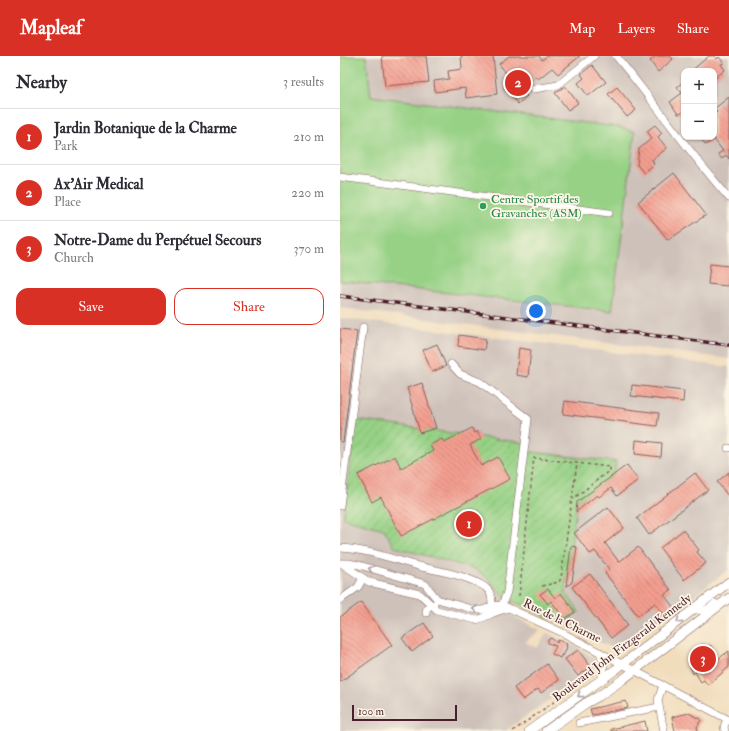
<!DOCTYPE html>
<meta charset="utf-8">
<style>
body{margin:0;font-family:"IM FELL Double Pica",serif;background:#f2f2f3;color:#2b2b33}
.controls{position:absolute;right:12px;top:12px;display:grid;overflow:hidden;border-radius:8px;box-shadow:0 1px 3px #0004}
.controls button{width:36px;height:36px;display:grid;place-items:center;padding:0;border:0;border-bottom:1px solid #e1e1e2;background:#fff;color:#2b2b33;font:20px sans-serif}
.scale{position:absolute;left:12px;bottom:10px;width:105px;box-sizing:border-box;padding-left:4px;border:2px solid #4a1f2b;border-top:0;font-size:11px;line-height:14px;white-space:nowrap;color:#4a1f2b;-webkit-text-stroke:3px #fcf5e5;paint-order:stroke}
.you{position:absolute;left:196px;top:255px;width:14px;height:14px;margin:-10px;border:3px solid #fff;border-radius:50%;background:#1a73e8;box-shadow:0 0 0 6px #1a73e833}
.badge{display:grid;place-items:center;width:26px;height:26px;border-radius:50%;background:#d93025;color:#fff;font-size:13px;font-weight:700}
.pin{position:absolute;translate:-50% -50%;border:2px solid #fff;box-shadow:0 1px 4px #0006}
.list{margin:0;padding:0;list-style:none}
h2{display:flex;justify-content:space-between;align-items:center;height:52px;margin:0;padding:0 16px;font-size:17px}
h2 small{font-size:13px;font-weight:400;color:#7c7c81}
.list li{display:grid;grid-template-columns:26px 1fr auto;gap:12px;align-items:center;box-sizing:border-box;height:56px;padding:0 16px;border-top:1px solid #e1e1e2}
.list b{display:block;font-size:15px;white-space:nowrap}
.list p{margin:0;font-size:13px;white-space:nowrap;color:#7c7c81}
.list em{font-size:13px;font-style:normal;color:#7c7c81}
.actions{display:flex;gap:8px;padding:12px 16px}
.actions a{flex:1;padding:9px 0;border:1px solid #d93025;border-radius:12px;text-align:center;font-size:14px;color:#d93025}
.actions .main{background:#d93025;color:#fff}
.map{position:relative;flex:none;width:389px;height:675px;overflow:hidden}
header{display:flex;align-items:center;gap:24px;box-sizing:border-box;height:56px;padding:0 20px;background:#d93025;color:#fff}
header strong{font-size:19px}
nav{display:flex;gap:22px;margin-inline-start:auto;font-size:14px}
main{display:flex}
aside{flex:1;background:#fff}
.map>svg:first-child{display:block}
.industrial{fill:#cec1ba;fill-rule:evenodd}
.park{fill:#96d185;stroke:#707858}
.garden{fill:url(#garden-furrows);stroke:#707858}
.building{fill:url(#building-back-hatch)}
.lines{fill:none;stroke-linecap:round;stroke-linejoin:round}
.minor-casing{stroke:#84625e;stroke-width:8}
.major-casing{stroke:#84625e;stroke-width:10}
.path{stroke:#84625e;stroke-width:1.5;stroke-dasharray:3 3;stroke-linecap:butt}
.minor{stroke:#fff;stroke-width:7}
.major{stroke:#fff;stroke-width:9}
.rail-casing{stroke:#4a1f2b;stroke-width:3.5}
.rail{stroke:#fcf5e5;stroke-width:2;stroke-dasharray:6;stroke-linecap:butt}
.oneway{stroke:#ae9aa0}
.leisure-dot{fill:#2e9e5b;stroke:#fcf5e5;stroke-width:1.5}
.labels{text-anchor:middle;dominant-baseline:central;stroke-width:3.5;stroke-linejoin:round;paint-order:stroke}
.leisure-label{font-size:12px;fill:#27864d;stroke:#fcf5e5;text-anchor:start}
.street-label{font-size:12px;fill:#4a1f2b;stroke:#fcf5e5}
</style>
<header>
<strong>Mapleaf</strong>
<nav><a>Map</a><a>Layers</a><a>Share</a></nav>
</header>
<main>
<aside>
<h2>Nearby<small>3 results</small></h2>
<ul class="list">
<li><span class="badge">1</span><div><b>Jardin Botanique de la Charme</b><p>Park</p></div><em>210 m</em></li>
<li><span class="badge">2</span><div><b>Ax'Air Medical</b><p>Place</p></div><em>220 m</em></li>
<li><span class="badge">3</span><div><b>Notre-Dame du Perpétuel Secours</b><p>Church</p></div><em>370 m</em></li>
</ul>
<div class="actions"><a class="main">Save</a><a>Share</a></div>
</aside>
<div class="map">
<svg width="389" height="675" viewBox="0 0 389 675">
<defs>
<pattern id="garden-furrows" width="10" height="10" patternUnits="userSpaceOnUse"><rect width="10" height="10" fill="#96d185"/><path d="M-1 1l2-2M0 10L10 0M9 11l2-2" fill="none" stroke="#83b373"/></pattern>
<pattern id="building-back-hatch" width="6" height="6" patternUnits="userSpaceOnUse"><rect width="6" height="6" fill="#f39e8f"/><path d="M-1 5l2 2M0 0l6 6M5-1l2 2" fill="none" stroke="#c78075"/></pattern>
</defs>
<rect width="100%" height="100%" fill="#fcf5e5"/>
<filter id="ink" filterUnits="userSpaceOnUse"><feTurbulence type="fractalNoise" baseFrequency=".025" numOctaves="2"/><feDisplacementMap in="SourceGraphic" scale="8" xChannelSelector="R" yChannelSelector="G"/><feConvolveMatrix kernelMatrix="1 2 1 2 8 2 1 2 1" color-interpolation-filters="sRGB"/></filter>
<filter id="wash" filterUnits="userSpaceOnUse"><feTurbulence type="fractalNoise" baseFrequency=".012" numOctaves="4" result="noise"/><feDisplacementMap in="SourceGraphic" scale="16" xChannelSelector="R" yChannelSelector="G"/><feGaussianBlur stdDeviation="0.9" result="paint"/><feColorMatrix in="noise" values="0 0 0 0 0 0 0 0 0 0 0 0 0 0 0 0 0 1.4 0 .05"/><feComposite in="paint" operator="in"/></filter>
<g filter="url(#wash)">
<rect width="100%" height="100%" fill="#f1ddbc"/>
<path class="industrial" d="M26,0H389V303L0,252V225L272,255L294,76L278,71L31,40ZM344,15H374V81H344Z
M0,262L389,311V513L289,589L281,592L270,591L222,568L239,556L225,537L237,446L274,419L3,462L44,473L55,491L135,513L150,524L165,542L161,555L173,560L200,574L185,586L197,592L207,577L235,590L253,601L257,606V610L165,675H0Z"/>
<path class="park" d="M0,0H26L31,40L278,71L295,76L272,255L0,225Z"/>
<path class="garden" d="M16,364L185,387V395L276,406L274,419L237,446L225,536L239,556L222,568L165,542L150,524L135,513L54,491L44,473L3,462Z"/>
<g id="blocks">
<path class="building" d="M42,0H86L89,26L45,30Z
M121,0H153L157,38L126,42L125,32L95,36L94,25L109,23L108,15L122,13Z
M169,0H199L202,4L207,0H240L218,18L212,12L198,23L196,20L181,31L187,40L178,48L164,32L172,25L159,8Z
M316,0H330L333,3L318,16L310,5Z
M369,0H375L377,3L379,1L384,7L381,8L385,14L374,23V15H351Z
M252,9L266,26L248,40L238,27L244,22L241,18Z
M344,25V55L340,58H338L330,46L342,37L337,31Z
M225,30L238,47L228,54L215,37Z
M277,31L296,54L287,61L268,38Z
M389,41V103L386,99L382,103L378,98L383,95L374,83L366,89L359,81H374V58L377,56L374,53Z
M315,69L322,77L318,81L327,92L312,104L314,108L304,117L297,109L299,93L312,82L307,75Z
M334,117L366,159L328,184L298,146Z
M370,208L389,210L388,230L368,228Z
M0,273L17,275L3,386H0Z
M119,279L146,283L144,294L118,290Z
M97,288L106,310L92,316L83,294Z
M179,292L191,294L188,321L176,319Z
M82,327L96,372L80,377L67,332Z
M292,329L344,335L343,346L291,340Z
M225,345L319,357L317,370L223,358Z
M132,372L134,377L137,375L141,383L130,389L141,410L158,401L170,423L61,480L41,441L32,446L18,419L55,400L61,412L93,395L90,389L102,383L104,386Z
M296,384L322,387L321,401L295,398Z
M287,409L298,424L277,440L271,432L259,441L257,439L236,456L237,446Z
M389,416V441L377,426Z
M355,417L368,434L309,479L297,462Z
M268,451L284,472L265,487L279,506L298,491L331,534L324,539L335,553L326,561L315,547L298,560L265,517L269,513L255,495L250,498L234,477Z
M343,474L359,494L357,496L366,507L344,524L320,492Z
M231,490L237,491L232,526L226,531Z
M250,518L288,569L271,582L232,531Z
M208,533L215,542L221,537L235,556L225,563L211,545L208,548L200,538Z
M21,546L52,589L0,626V561Z
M84,567L93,580L72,596L62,582Z
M211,582L217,587L218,584L227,587L226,590L227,591L223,600L222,598L220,602L212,598L216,590L208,587V584Z
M363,588L366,592L370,589L373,593L371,595L378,603L389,595V611L368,629L364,624L361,626L355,616L353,618L348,605L354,604L355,594H358Z
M238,594L251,611L238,620L225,603Z
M207,608L219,624L201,637L198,633L183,644L174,632Z
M286,645L288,652L252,659L250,653Z
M349,657L361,664L357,671L358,675H335L332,661Z
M305,665L307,675H271V673Z"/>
</g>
</g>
<g filter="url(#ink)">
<use href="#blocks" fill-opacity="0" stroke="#84625e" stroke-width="1"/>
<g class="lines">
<defs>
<path id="minor" d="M276,0C315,47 349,96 389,142
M194,33L218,29L254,0
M0,121L269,157
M111,308L120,318L140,326L188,363L167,536L162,549
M388,392H389
M0,450L23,271
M0,492C25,493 53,503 78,510C98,515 127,519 145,531C152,536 152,543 152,550
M1,507H8L19,509L85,528L97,543L135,554H143L152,550L162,549L221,576L389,664
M1,507L29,526L80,538L97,554L136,564C146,562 154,555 166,553
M0,544L18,531L23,522
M355,553C363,557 369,553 375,547
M86,557C86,551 89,550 94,548
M260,596L264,610L261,624
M323,629L318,644L324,675
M239,667L319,651
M385,675L384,671L387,663"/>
<path id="major" d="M189,675L275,614L389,526
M206,675L246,647L259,640L282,624L389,542"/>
</defs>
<use href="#minor" class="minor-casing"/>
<use href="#major" class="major-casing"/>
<path class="path" d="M202,530L219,526L221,522L237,407
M179,540L194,402L270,411V414L233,443
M173,675L256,616"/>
<use href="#minor" class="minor"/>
<use href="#major" class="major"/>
<defs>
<path id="rail" d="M0,240L389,289"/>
</defs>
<use href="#rail" class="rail-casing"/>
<use href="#rail" class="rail"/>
</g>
<defs><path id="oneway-chevron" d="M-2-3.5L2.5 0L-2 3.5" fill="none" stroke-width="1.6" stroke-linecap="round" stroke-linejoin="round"/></defs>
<g class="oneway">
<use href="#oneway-chevron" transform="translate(31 513) rotate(-165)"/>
<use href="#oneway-chevron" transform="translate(135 553) rotate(-173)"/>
<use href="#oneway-chevron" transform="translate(339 565) rotate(142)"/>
<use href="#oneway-chevron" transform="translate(240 639) rotate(144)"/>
</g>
</g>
<circle class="leisure-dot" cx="143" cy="150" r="4"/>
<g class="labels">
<g class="leisure-label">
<text x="151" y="143">Centre Sportif des<tspan x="151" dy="14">Gravanches (ASM)</tspan></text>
</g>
<g class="street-label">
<text transform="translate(222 565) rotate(26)">Rue de la Charme</text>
<text transform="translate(282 592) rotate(-37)">Boulevard John Fitzgerald Kennedy</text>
</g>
</g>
</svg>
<div class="controls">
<button>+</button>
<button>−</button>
</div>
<div class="scale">100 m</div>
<div class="you"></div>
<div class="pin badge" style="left:129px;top:468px">1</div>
<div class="pin badge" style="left:178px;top:27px">2</div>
<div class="pin badge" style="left:363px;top:603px">3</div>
</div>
</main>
